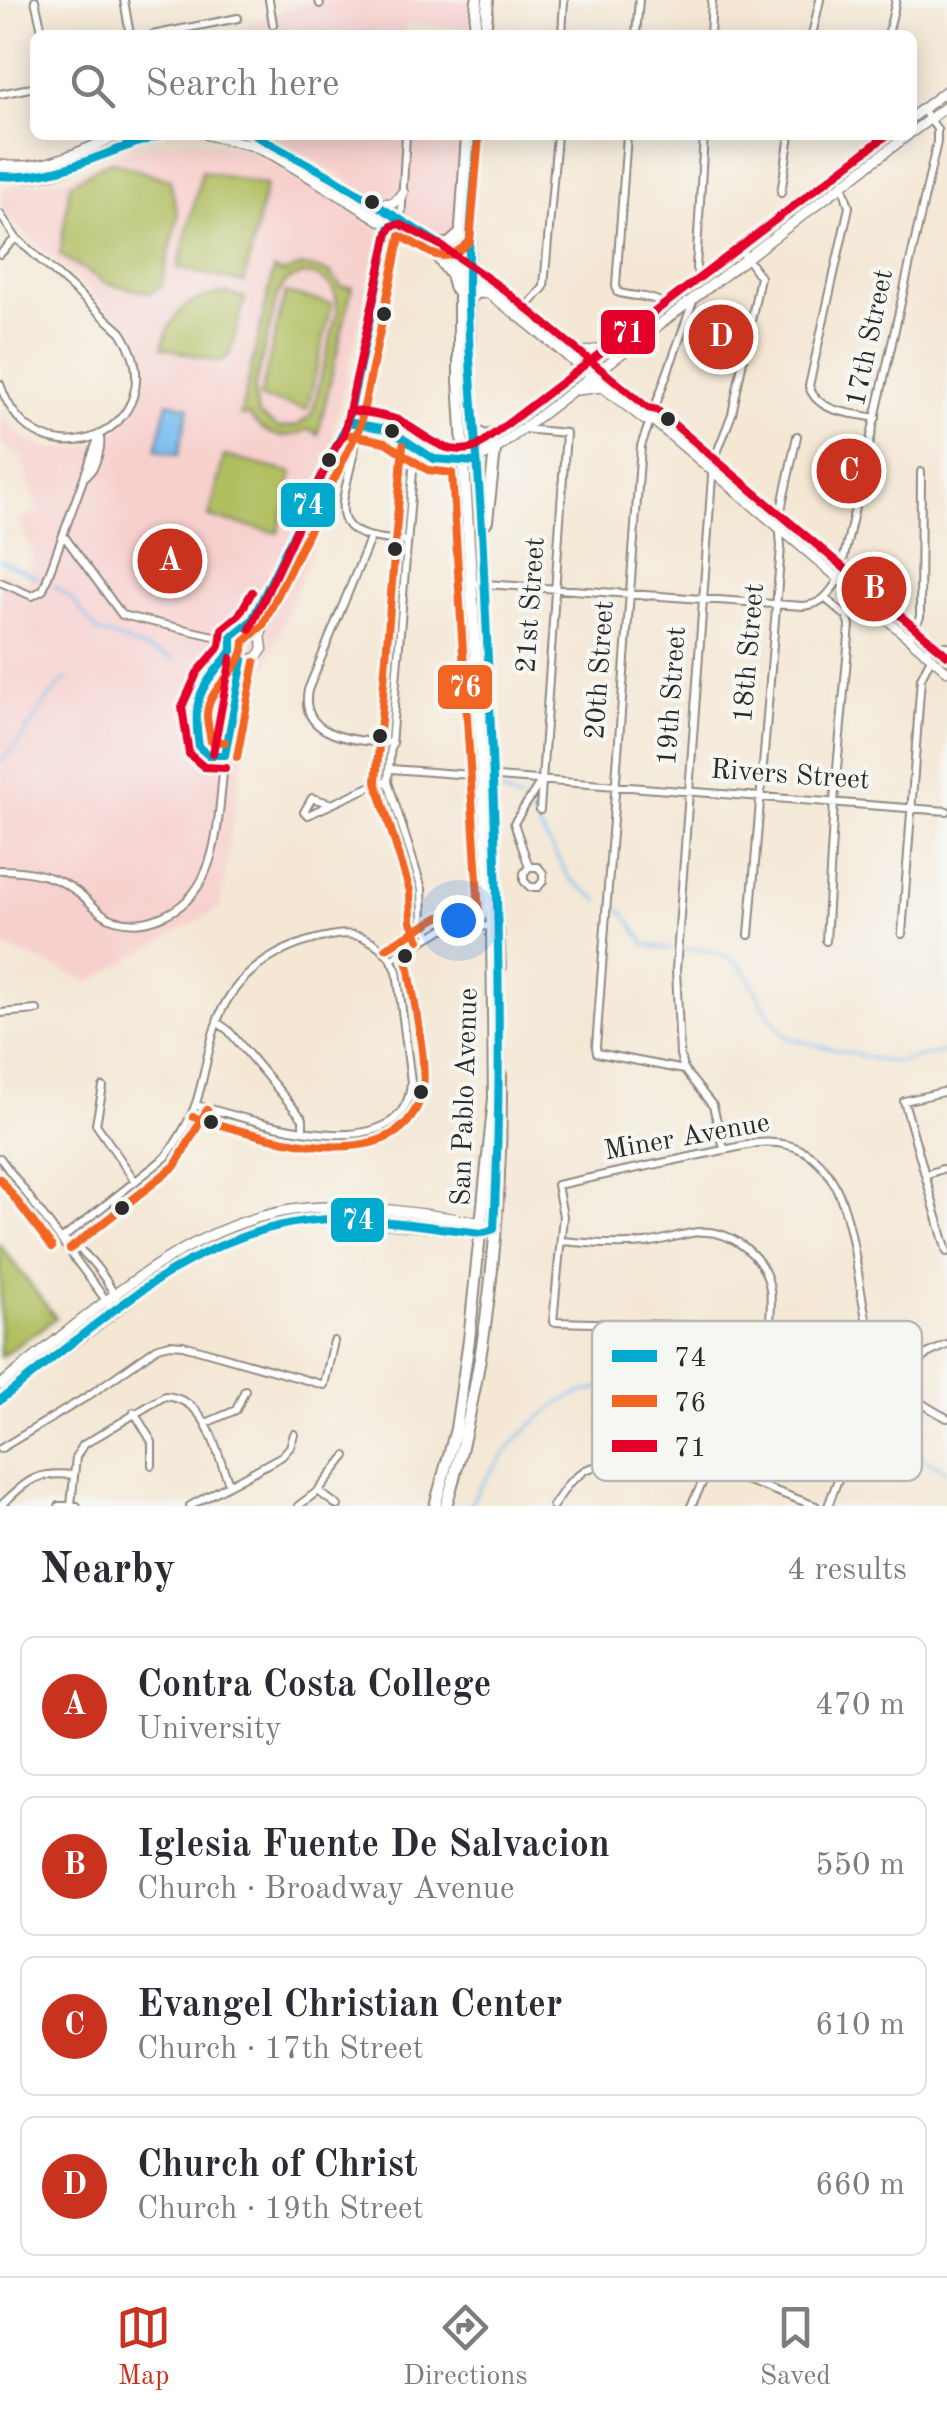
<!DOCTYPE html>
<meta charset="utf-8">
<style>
body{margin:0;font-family:"Old Standard TT",serif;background:#f2f2f3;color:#2b2b33}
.you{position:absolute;left:458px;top:920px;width:35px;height:35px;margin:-25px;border:8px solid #fff;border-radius:50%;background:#1a73e8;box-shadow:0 0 0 15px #1a73e833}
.badge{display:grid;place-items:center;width:65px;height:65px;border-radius:50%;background:#c8321e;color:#fff;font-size:32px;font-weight:700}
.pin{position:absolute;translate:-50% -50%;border:5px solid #fff;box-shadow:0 2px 10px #0006}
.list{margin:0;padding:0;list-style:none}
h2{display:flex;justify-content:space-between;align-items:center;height:130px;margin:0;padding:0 40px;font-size:42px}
h2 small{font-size:32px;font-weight:400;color:#7c7c81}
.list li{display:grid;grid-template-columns:65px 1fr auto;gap:30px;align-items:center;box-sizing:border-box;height:140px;margin:0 20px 20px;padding:0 20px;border:2px solid #e1e1e2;border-radius:15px}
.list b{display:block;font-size:38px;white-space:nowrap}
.list p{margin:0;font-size:32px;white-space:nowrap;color:#7c7c81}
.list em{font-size:32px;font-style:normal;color:#7c7c81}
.icon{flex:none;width:55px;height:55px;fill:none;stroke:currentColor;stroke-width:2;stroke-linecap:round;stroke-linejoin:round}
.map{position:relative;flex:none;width:947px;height:1506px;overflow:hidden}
.search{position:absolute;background:#fff;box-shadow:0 5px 25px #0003;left:30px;right:30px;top:30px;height:110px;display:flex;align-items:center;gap:25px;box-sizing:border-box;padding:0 35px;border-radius:15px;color:#7c7c81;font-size:38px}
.sheet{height:770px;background:#fff}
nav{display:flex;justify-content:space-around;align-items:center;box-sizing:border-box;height:140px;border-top:2px solid #e1e1e2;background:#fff;font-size:28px;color:#7c7c81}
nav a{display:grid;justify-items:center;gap:5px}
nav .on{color:#c8321e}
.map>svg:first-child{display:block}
.built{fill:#f7d0ce}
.green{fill:#b1be61;stroke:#6e7446;stroke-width:2.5;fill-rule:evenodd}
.water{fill:#7abef0;stroke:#52748e;stroke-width:2.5}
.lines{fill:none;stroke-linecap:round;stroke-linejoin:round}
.stream{stroke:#7abef0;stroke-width:2.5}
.minor-casing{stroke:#908980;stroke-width:10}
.tertiary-casing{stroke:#908980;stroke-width:11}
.secondary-casing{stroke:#908980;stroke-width:12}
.primary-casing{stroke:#908980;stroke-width:14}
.minor{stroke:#fff;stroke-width:6}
.tertiary{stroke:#fff;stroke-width:8}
.secondary{stroke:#fff;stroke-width:9}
.primary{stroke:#fff;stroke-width:10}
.bus-1-casing{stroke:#f6f6f2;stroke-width:15}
.bus-2-casing{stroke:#f6f6f2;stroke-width:15}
.bus-3-casing{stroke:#f6f6f2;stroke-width:15}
.bus-1{stroke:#00a9ce;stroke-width:8}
.bus-2{stroke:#f26522;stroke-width:8}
.bus-3{stroke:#e4002b;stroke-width:8}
.bus-dot{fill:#2b2b2b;stroke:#f6f6f2;stroke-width:4}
.labels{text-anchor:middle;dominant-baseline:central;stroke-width:8;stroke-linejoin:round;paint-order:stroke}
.street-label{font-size:28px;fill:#2b2b2b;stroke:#f6f6f2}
.key{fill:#f6f6f2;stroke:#b9b9b6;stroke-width:2.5}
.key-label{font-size:28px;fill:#2b2b2b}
.line-badge{stroke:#f6f6f2;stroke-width:4}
.badge-label{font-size:28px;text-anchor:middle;font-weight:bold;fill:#fff}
</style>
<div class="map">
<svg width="947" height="1506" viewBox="0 0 947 1506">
<rect width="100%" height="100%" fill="#f6f6f2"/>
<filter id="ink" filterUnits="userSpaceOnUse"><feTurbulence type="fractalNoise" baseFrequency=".01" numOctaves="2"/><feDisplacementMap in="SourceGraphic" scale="20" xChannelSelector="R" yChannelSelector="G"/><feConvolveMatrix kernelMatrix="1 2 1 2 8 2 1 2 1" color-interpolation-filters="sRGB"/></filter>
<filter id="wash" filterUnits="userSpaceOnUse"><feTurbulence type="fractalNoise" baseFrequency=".0048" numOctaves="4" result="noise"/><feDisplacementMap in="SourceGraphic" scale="40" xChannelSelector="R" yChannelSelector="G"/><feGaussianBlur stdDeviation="2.25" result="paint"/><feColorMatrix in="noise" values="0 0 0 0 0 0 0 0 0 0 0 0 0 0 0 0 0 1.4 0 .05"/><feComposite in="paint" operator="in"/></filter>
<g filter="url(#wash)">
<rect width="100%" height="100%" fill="#f4e7d4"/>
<path class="built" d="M313,0H471L469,28L406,24L405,35H247L243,27Z
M272,135H462L454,234L443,239Z
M193,139L244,149L270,161L338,200L378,229L380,236L333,434L349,456L249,711L220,908L88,983L87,980L0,946V568L28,585L32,553L19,518L38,512L21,457L0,443V413L17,433L46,448L79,449L111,436L134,411L141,392V349L122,321L5,215L0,200L4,190L15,184L41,182L69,176L137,147Z"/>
<path class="green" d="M109,161L170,180L178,217L161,286L150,293L106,283L60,255L70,184Z
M202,171L266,185L244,283L178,268Z
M302,266L329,272L342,287H352L318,434L309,429C286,442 264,437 249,415L240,416L274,269L283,273ZM303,274C326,275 339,289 337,312L312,414L297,426L278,428L258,414L254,390L278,293L288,280Z
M225,293L245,298L229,356L220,362L162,347C172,311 188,298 225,293Z
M285,293L332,304L307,409L260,398Z
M224,456L293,473L278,533L209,517Z
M0,1245L56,1318L0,1357Z"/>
<path class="water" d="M168,402L189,407L178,455L156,450Z"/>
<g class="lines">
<path class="stream" d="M0,560L38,578
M55,586L73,601L98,632L174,659
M0,761C29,739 40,700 68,678
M501,792L522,802
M528,808L570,879L599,900
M612,905L624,913L646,945L670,949
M683,949C763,948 744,997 788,1038L882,1061L898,1062L947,1051
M881,1437L947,1471
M469,1506C492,1465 530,1417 573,1396C611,1377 735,1382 778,1390C800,1394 826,1413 846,1424"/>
</g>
</g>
<g filter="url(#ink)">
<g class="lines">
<defs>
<path id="minor" d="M35,0L43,35
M124,0L130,35
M269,0L273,24
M319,0L320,4
M152,35L238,18
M562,35L564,0
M636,35L639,0
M710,35L712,0
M812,35L820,0
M888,35L896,0
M0,94L35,87
M627,135L616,285L617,292C632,298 652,294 664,305
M843,186L849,207L809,386C817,413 852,413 876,418
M781,193L790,135
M0,214L16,238L121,332C183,427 36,495 0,384
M401,220L406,135
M0,254L16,238
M699,277L696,268L704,135
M524,310L544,287L557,135
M523,429L566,433L540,810
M356,441C345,506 316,537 406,541
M415,446L388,782L422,889L423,920L430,935
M86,476C95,469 102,449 100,438
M64,536L122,615L231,640
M370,539L308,690C298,739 359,741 393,743
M0,582L32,596L43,590L99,436
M471,583L803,606C823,604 828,595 839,579L937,142V129L922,109
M909,638L920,617L921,472
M925,653L931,646H947
M391,769L947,811
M329,803L312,798L304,812L308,815L380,782H388
M529,867H538L543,873V881L538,887H530L524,881V873L529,867L514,823L541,781
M0,870C28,870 56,875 79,893C91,902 100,916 115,920C134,925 149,923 167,914C223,888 217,809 225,757C230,725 236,692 243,660
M902,934L921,678L931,658
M749,935L781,547L779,519L797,436
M826,941L834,802L850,625L847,617L826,599
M392,959L443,929L491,926
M0,1013L37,1010
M217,1022L228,1030L303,1119V1131
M684,1070L597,1053L596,1047L641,446L694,299
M103,1087L96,1124L135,1181
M947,1091L904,1101L947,1252
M724,1148L713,1106L684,1070L680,1055L676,970L713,463L732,414L760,277L739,247
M0,1158L108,1303L119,1309
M925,1175L942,1169
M62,1239L166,1157C178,1140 189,1123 196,1103C204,1079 207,1053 215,1028C231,973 282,943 336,935C363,931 387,946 397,971L411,1082C406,1175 247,1118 196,1105
M63,1240C86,1247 113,1286 120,1309
M561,1241C589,1243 617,1246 645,1243C663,1241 680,1234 698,1232C731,1229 765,1256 770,1289C772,1302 770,1315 770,1328
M869,1324L838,1329L553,1322L563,1216L557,1185L757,1143C871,1133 845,1290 879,1359C891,1385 922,1405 947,1418
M134,1412L152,1442V1465
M206,1423L236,1410L245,1390
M0,1449L88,1396L158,1347L170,1344L183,1345L324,1385L334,1341
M318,1491L338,1506
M71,1505L76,1457L83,1445L165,1396C209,1400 214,1448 229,1483
M0,1506C28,1481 34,1471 73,1475
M59,1506H77
M190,1506L282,1456L290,1447L294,1434
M298,1506L318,1491L346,1456
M553,1506L569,1483L585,1470L614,1460L710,1467L816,1506
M691,1506L710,1467
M828,1506L846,1458L898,1384L927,1354L947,1345"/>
<path id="tertiary" d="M593,370L947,671
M589,377L644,420H649
M357,424L398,434L434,459L464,462
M261,634L263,649L257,657L248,660L235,655L231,646L232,636L252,620L348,422L389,228L393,225
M261,634L345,455L356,439L400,236L401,220"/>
<path id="secondary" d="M912,117L947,90
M912,132L947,106
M208,135L250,145L275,156C383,221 491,286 584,371
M254,135L334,178L469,264L587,365
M0,165C47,172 78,151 120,135
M0,176C59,187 106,146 162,135
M377,204L394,203L403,192
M570,349L586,352L604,348
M577,390L602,387
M474,455L699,277L887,135
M472,462L495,450L908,135
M0,1385C91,1315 189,1218 308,1208C365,1204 427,1214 483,1223
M0,1400L171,1269L234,1237L292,1223L338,1219L482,1233L494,1229"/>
<path id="primary" d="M474,35L477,0
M485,35L488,0
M478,135L468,277L471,394L482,527L500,968
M439,244H449L460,234
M436,255L451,275L455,289
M469,301L475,293L488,292
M473,429L484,436L500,433
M482,527L487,521L495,450
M435,1506L456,1429L469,1340L494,1099L492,926L459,380V258L467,135
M446,1506C487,1369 502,1217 501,1075"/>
</defs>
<use href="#minor" class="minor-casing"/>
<use href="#tertiary" class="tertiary-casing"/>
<use href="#secondary" class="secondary-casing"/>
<use href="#primary" class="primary-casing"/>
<use href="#minor" class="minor"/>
<use href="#tertiary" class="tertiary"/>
<use href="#secondary" class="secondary"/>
<use href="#primary" class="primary"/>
<defs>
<path id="bus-1" d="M254,135L334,178L439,244
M0,176C59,181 107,149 162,135
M348,422L390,430L434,459L475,462
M225,755H208L199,747C192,697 200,688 232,651V636L252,620L348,422L389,228L401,220
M225,755L243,660
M0,1400C101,1323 202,1220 337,1219C385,1219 435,1228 482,1233L494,1229C506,1001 493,777 483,550C479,459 467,369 468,278C469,231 475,182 478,135"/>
<path id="bus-2" d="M346,434L385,442L428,470L452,473L479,914L439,917L386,948
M403,445L376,782L410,891L411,922L419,940
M225,742L211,741C210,733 207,723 207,715C208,685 244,671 244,642L263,625L360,426L400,236C430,249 440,271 470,241L479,136
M237,757L255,662
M193,1117C256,1135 407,1187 423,1086C427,1062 413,997 409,969L404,954
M0,1179L52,1247
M70,1249L175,1166L207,1110"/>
<path id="bus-3" d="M351,410C366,413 383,414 398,420C425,433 444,459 477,447L887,135
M250,629L334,450L344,434L388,233L392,226L400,224L440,245L503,289L648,408L657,410L947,655
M213,753L231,658
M225,768L204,767L189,754L182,707L197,673L220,646L222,629L239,615L252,592"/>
</defs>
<use href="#bus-1" class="bus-1-casing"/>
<use href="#bus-2" class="bus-2-casing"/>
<use href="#bus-3" class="bus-3-casing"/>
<use href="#bus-1" class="bus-1"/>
<use href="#bus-2" class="bus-2"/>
<use href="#bus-3" class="bus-3"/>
</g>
</g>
<g class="bus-dot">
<circle cx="372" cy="202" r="9"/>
<circle cx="384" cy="314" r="9"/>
<circle cx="668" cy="419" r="9"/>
<circle cx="392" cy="431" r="9"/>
<circle cx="329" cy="460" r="9"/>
<circle cx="395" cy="549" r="9"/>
<circle cx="380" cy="736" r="9"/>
<circle cx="405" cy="956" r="9"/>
<circle cx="421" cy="1092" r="9"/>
<circle cx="211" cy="1122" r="9"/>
<circle cx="122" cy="1208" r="9"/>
</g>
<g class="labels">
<g class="street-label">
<text transform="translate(871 338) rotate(-78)">17th Street</text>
<text transform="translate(532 605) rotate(-86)">21st Street</text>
<text transform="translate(750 653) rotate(-85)">18th Street</text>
<text transform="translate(601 670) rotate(-86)">20th Street</text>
<text transform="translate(673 696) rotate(-86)">19th Street</text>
<text transform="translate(790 776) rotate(4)">Rivers Street</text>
<text transform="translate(466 1097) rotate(-88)">San Pablo Avenue</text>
<text transform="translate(687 1138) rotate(-10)">Miner Avenue</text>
</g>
</g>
<rect x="592" y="1321" width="330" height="160" rx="15" class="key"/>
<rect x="612" y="1350" width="45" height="12" fill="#00a9ce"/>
<rect x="612" y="1395" width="45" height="12" fill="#f26522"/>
<rect x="612" y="1440" width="45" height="12" fill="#e4002b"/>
<g class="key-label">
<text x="674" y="1366">74</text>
<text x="674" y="1411">76</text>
<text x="674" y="1456">71</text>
</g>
<g class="line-badge">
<rect x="599" y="308" width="58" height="48" rx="10" fill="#e4002b"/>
<rect x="279" y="481" width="58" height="48" rx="10" fill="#00a9ce"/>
<rect x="436" y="663" width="58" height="48" rx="10" fill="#f26522"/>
<rect x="329" y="1196" width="57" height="48" rx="10" fill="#00a9ce"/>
</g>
<g class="badge-label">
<text x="628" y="342">71</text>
<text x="308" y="514">74</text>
<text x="465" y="696">76</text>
<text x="358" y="1229">74</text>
</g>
</svg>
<div class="you"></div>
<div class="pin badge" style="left:170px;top:561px">A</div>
<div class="pin badge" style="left:874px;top:589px">B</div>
<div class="pin badge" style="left:849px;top:471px">C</div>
<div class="pin badge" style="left:721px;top:337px">D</div>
<div class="search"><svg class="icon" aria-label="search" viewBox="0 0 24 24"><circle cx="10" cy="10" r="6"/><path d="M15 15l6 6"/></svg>Search here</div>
</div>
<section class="sheet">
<h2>Nearby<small>4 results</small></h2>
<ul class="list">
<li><span class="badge">A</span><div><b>Contra Costa College</b><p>University</p></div><em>470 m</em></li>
<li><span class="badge">B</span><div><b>Iglesia Fuente De Salvacion</b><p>Church · Broadway Avenue</p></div><em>550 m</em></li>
<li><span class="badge">C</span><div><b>Evangel Christian Center</b><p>Church · 17th Street</p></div><em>610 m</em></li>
<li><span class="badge">D</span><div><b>Church of Christ</b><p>Church · 19th Street</p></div><em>660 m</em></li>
</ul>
</section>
<nav>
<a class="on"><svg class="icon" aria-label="map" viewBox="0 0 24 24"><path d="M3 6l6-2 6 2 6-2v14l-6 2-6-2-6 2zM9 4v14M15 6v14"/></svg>Map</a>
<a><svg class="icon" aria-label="directions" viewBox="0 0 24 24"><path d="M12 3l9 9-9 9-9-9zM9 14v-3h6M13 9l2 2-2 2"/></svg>Directions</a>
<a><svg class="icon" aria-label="saved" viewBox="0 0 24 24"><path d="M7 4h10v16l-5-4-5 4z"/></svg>Saved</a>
</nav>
